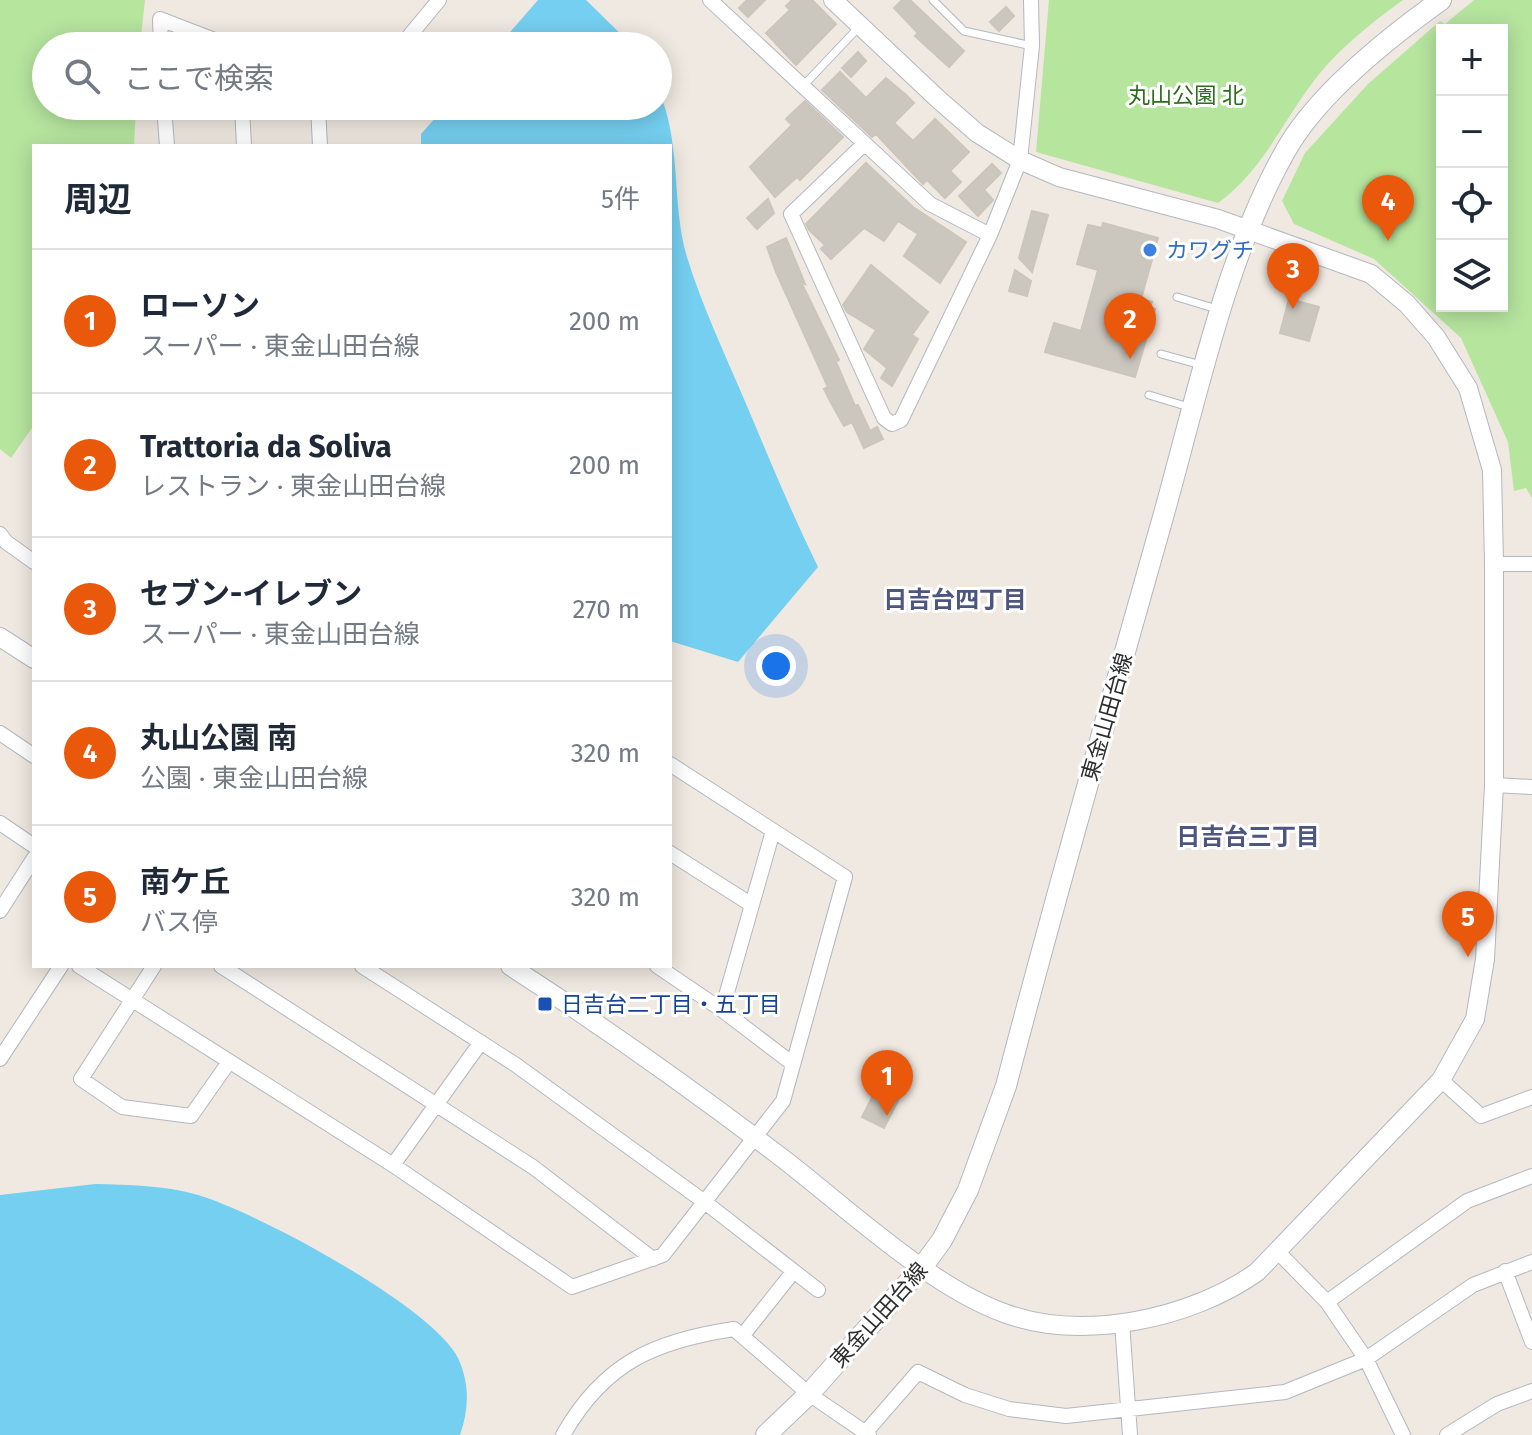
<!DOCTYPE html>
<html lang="ja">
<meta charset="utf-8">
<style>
body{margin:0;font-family:"Fira Sans","Noto Sans JP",sans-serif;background:#f2f2f3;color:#1f2937}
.controls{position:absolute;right:24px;top:24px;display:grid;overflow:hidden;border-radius:0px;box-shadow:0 4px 20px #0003}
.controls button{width:72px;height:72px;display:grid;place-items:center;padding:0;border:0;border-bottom:2px solid #e0e1e3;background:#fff;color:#1f2937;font:40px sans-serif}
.you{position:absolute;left:776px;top:666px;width:28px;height:28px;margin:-20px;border:6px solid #fff;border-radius:50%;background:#1a73e8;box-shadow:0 0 0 12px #1a73e833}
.badge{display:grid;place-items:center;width:52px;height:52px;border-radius:50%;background:#ea580c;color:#fff;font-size:26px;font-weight:700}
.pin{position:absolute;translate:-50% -66px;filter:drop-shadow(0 2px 4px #0008)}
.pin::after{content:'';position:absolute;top:42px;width:28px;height:24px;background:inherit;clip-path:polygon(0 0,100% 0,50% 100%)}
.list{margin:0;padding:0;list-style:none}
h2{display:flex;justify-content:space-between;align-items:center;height:104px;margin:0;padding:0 32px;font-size:34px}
h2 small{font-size:26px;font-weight:400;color:#747a83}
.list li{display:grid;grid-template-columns:52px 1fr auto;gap:24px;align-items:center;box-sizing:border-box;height:144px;padding:0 32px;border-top:2px solid #e0e1e3}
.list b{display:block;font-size:30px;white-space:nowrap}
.list p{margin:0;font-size:26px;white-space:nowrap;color:#747a83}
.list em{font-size:26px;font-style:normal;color:#747a83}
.icon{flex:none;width:44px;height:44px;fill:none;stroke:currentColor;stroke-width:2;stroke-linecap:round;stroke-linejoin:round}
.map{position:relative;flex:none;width:1532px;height:1435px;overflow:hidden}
.search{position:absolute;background:#fff;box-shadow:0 4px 20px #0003;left:32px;top:32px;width:640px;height:88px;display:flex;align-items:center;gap:20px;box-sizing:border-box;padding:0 28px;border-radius:44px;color:#747a83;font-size:30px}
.panel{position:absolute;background:#fff;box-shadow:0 4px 20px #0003;left:32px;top:144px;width:640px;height:824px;border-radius:0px}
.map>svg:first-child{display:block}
.green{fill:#b6e59e;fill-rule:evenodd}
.water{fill:#75cff0}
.building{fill:#cbc7bf;stroke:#cbc5ba;stroke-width:2}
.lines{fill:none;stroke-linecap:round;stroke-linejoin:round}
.service-casing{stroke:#b4b7c1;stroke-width:9}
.minor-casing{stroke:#b4b7c1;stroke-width:16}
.tertiary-casing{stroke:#b4b7c1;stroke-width:20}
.secondary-casing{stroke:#b4b7c1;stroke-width:22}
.service{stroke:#fff;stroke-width:7}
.minor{stroke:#fff;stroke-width:14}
.tertiary{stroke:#fff;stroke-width:18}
.secondary{stroke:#fff;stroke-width:20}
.shop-dot{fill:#3f7fe0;stroke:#fff;stroke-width:3}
.transit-dot{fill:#1a4fb4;stroke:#fff;stroke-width:3}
.labels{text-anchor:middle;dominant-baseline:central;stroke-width:6;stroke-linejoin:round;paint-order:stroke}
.park-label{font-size:22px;fill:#2c6e1b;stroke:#fff}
.shop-label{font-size:22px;fill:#366cbe;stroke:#fff;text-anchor:start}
.street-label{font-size:22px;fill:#2e2e2e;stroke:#fff}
.transit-label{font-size:22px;fill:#164399;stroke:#fff;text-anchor:start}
.neighbourhood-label{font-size:24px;font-weight:bold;fill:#4d5680;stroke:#fff}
</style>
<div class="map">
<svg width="1532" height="1435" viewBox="0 0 1532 1435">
<rect width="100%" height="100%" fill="#efe9e1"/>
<path class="green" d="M0,0H145L140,46H46V106H136L134,146H34V425L11,458L0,449Z
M1049,0H1403C1374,21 1343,45 1320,73C1284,117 1265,169 1218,203L1036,152Z
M1474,0H1532V498L1526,488L1514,491L1508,442L1461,338L1374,259L1294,224L1282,201L1305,153L1368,84L1440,21L1445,24ZM1442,30H1502V306H1442Z"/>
<path class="water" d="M538,0H586L633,46H498Z
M658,90C682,140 671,204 687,257C702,306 724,352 744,399C768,456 791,512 818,567L738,662L670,641V146H421V134L446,106H658Z
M95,1184C129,1185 165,1185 198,1195C256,1212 432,1306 458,1358C470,1384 469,1409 460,1435H0V1195Z"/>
<path class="building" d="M747,0H765L748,17L739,8Z
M792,0H812L836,24L796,65L766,33L790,10L786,6Z
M902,0H910L964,51L949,67L915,36L918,33L894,8Z
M1006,7L1014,16L999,31L990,22Z
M858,52L866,61L851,77L842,68Z
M840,72L866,98L886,78L905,94L914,103L894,123L913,141L935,119L969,152L950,171L961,182L945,198L927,180L923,184L876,134L872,137L822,90Z
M805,101L843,137L800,180L797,177L775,197L750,167L792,125L786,119Z
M866,163L913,207L966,242L940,283L904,256L918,234L898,221L884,241L864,228L831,259L821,249L825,245L809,230L806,224Z
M992,164L1001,173L984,190L993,200L978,216L959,196Z
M768,199L774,213L757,229L747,218Z
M1032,211L1048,215L1032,272L1019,258Z
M1103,223L1158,238L1141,299L1152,302L1150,307L1155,309L1135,377L1045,352L1054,323L1081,331L1098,270L1077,264L1088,225L1102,228Z
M786,238L805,284L801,282L839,360L836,362L855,406L858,405L870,431L877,427L883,439L864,448L852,422L844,426L830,401L824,389L828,387L776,272L767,247Z
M871,265L928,312L912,335L918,339L892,386L881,378L887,368L864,349L876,330L847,312L843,305Z
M1015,270L1031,281L1027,296L1009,291Z
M1289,299L1319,307L1309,341L1280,333Z
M882,1078L904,1089L884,1128L862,1117Z"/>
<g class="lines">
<defs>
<path id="service" d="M933,0L964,31L1032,46
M803,86L858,28
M1177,297L1217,309
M1161,354L1201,365
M1149,395L1192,408"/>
<path id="minor" d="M710,0L930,204L990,235
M161,46L160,19L230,46
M401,46L439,0
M164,106L167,146
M242,106L244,146
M318,106L320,146
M864,144L791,214L884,418L892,424L901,420L990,235L1020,160L1032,46L1031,0
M0,534L6,542L34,562
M1494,564H1532
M0,733L34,756
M1494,785L1532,787
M0,823L34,846
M670,853L752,905
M0,911L34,858
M79,966L393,1165L572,1287L663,1255L783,1101L845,877L670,764
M154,966L81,1079L122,1107L191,1116L229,1062
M221,966L533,1167L653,1259
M362,966L516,1065L706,1203L818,1290
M657,966L722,1010L793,1064
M722,1010L773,831
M0,1059L61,966
M1441,1080L1481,1116L1532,1097
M393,1165L481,1042
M1278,1252L1327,1302L1366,1359L1403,1435
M1505,1271L1532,1342
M1327,1302L1467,1201L1532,1176
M1122,1322L1130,1435
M743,1335L793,1272
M865,1433L918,1372L965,1395L1009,1409L1066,1416L1285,1392L1366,1359L1473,1285L1532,1262
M563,1435C604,1363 654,1341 734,1329L809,1394L869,1435
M1447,1435L1497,1404L1532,1391"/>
<path id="tertiary" d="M0,637L34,659
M510,966C604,1027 697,1093 786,1161C849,1210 930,1286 1004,1313C1082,1342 1191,1319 1257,1272L1441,1080L1475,1019L1485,959L1494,785V564L1492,470L1468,388L1436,337L1407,304L1371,274L1218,219L1059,177L1020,160L977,133L938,99L833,0"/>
<path id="secondary" d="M766,1435L809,1394L923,1266L942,1240L968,1190L1006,1086C1056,893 1111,702 1165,510C1197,395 1227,253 1286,150C1318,93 1388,38 1441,0"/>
</defs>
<use href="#service" class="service-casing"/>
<use href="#minor" class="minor-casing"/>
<use href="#tertiary" class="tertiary-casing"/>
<use href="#secondary" class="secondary-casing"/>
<use href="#service" class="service"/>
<use href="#minor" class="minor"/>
<use href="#tertiary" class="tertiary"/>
<use href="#secondary" class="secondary"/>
</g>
<circle class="shop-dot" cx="1150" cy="250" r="8"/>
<rect class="transit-dot" x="537" y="996" width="16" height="16" rx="4"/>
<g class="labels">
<g class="park-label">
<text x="1186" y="95">丸山公園 北</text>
</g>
<g class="shop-label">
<text x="1166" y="250">カワグチ</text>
</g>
<g class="street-label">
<text transform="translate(1107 717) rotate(-74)">東金山田台線</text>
<text transform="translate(879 1315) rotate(-48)">東金山田台線</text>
</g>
<g class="transit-label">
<text x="561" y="1004">日吉台二丁目・五丁目</text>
</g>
<g class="neighbourhood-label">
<text x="955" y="600">日吉台四丁目</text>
<text x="1248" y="837">日吉台三丁目</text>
</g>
</g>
</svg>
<div class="controls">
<button>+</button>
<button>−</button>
<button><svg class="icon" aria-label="locate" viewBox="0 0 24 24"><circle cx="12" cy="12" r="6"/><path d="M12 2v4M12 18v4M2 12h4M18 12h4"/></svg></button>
<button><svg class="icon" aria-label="layers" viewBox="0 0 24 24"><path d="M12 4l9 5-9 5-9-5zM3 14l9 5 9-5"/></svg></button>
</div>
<div class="you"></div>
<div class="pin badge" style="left:887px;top:1116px">1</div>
<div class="pin badge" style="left:1130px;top:359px">2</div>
<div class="pin badge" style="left:1293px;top:309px">3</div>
<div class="pin badge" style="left:1388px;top:241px">4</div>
<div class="pin badge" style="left:1468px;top:957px">5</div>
<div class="search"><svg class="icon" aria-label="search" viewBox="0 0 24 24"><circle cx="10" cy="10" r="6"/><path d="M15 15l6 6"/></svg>ここで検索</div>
<section class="panel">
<h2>周辺<small>5件</small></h2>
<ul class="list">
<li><span class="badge">1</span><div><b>ローソン</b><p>スーパー · 東金山田台線</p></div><em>200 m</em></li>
<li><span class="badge">2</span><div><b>Trattoria da Soliva</b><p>レストラン · 東金山田台線</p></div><em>200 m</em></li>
<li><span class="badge">3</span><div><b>セブン-イレブン</b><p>スーパー · 東金山田台線</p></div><em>270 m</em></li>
<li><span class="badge">4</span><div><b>丸山公園 南</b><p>公園 · 東金山田台線</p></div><em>320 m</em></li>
<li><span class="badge">5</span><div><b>南ケ丘</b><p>バス停</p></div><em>320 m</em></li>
</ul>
</section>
</div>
